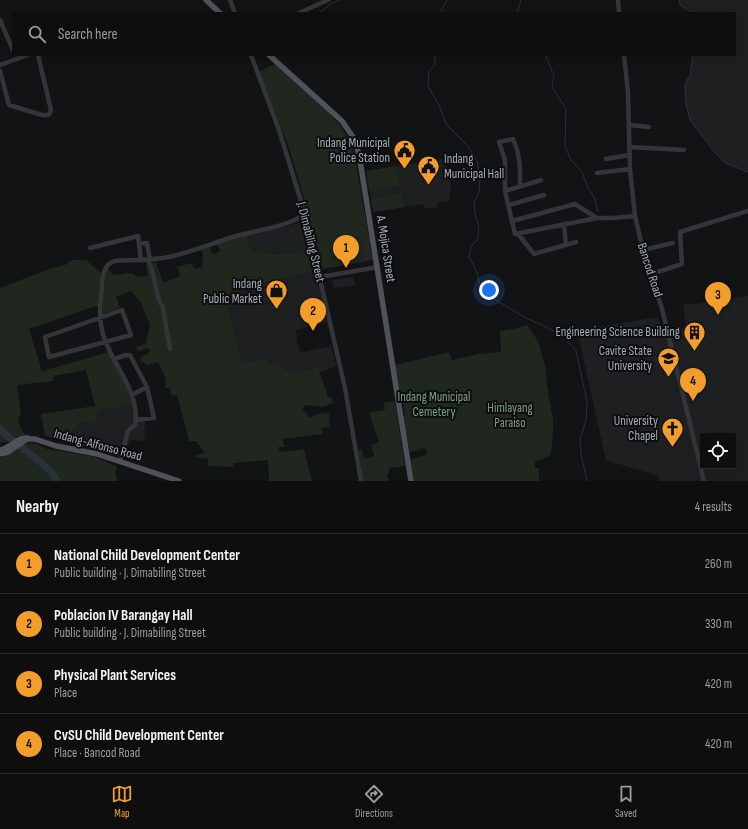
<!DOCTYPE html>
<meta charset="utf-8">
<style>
body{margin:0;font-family:"Sofia Sans Condensed",sans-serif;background:#171718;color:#f1f3f6}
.controls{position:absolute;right:12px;bottom:12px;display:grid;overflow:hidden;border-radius:0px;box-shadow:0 4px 16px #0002}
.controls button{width:36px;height:36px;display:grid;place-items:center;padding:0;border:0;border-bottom:1px solid #2e2e2f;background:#0e0e0f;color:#f1f3f6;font:20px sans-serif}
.you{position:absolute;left:489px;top:290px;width:14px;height:14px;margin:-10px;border:3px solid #fff;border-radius:50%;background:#1a73e8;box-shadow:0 0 0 6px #1a73e833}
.badge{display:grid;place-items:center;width:26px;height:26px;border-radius:50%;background:#f39d2b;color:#111;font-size:13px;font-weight:700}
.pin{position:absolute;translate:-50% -33px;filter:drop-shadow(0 1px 2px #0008)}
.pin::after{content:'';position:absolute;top:21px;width:14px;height:12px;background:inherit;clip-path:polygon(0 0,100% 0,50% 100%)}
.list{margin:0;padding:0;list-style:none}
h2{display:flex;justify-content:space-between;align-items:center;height:52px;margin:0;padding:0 16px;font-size:17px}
h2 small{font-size:13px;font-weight:400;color:#9b9c9e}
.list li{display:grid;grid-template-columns:26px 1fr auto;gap:12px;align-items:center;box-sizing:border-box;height:60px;padding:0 16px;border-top:1px solid #2e2e2f}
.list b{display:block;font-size:15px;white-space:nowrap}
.list p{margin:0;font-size:13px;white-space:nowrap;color:#9b9c9e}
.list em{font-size:13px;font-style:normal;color:#9b9c9e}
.icon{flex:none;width:22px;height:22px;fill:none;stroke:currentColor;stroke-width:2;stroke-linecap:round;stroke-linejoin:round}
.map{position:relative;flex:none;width:748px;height:481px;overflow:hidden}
.search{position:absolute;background:#0e0e0f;box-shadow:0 4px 16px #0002;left:12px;right:12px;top:12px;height:44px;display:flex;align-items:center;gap:10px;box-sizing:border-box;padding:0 14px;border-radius:0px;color:#9b9c9e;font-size:15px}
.sheet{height:292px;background:#0e0e0f}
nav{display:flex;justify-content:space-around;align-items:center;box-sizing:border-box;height:56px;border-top:1px solid #2e2e2f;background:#0e0e0f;font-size:11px;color:#9b9c9e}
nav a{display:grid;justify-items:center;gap:2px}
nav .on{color:#f39d2b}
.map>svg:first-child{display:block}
.built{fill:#1e1f21;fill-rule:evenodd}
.green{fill:#1f271f}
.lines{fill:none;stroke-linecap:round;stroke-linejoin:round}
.stream{stroke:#293238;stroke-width:1}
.river{stroke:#293238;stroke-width:7}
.minor{stroke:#333539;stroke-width:4.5}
.major{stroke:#4f5258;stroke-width:5.5}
.labels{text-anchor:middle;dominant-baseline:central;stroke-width:4;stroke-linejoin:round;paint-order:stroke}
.poi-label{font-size:13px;fill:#a4abb5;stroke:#0d0e0f;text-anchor:end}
.street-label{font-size:13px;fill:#a4abb5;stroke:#0d0e0f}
.park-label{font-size:13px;fill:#7ca07a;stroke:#0d0e0f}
</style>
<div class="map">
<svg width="748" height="481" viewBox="0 0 748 481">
<rect width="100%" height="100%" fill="#121314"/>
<path class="built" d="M679,0H748V172L725,163L715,153L690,120L686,104L685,84L690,75L693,55H735V13H692L680,5Z
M443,159L450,176L451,185L449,201L437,203V207L424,209L423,204L373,212L366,171Z
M305,222L311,249L287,255L284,253L278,254L251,250L247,235Z
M316,271L327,322L296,330L297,338H296L300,353L331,346L336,366L320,373L318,367L294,373L273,364H266V359L243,364L235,338L227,300L232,296L231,291L266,282Z
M353,277L355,285L334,288L332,280Z
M748,296V481H660L658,476L606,460L577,330L658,317L663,333L686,327L683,305ZM703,436H733V466H703Z
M133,404L135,421L145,420V441L132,440L129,442L123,458L66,442L77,424L87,421L96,415L98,411L102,409L118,408V405Z"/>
<path class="green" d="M275,64L286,72L329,113L341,126L349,140L355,158L373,260L322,269C311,224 300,180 285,137C276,115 267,93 258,72Z
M396,166L400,185L369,190L366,171Z
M402,193L405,207L373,212L371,199Z
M247,235L251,250L277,254L284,253L287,255L311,249L316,271L266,282L231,291L232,296L227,300L235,338L243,363L266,359L267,364H273L294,373L318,367L328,397H332L333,403L323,407L307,405L302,408L310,418L317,414L329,413L330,427L322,428L323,434L282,439L285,447H278L280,452L304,449L312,481H269L268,460L233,463V467L208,466V459L194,457L195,456L205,453L196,441H189L177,395L172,396L170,388H165L166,381L165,376L158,362L147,365L141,361L140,358L151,351L148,348L138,351L136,347L146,344L150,325L140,301L131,291L116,297L120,308L102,314L104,275L107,269L114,275L127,273H132L138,277L148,275L146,266L148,265L151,271L158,300L162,307L164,322H167L163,301L159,296L154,271L152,266L153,262H156L162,280L165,282L180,276L177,267L191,263L195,269L202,267L203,263L202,259H204L201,249L210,246L212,253L215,254L220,251L217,244Z
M72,260H86L101,273L99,305L29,329L42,371L109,352L127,388L133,404L118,405V408L102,409L98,411L94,424L87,421L77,424L66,442L54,439L45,435L41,414L95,406L86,370L53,376L54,381L17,385L21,413L18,421L20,427L26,436L13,441L11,440L9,442H0V288L52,268L65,265Z
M527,325L538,341L546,369L547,385L553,420V433L551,455L535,462V468H539V481H414L411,460L427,454L425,448L420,449V450L410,452L403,416L405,415L395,365L449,352L452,360L478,354L501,352L500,331L518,328Z
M395,401L405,466L389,468V472L387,475L389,481H363L358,450L362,449L364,459L374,456L371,445L379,442L369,413L385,410L383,403Z
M26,443L37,444L47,449L95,457L117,467L115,474L118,481H0V458L12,453Z"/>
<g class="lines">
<path class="stream" d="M679,0L680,5L692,13
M319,13L332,3L340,0
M440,13L447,0
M517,13L521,0
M435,55V64L429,72L428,86L439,105L446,124L468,146L477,161L480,177L479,192L474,202L475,213L479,228L478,238L471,248L469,257L476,270L482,292L526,318L548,328L565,338L576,351L587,401L586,420L580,440L581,454L587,481
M544,55L546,56L554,76L552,87L566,109L565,146L571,160L582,172L587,186L594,197L598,211
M693,55L690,75L685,84L686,104L690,120L715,153L725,163L748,172"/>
<path class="river" d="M0,429C18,448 43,459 58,481"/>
<path class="minor" d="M230,0L235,13
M618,0L619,13
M299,13L328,0
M0,20L13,50
M251,55L279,130L305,214L345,388L361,481
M624,55L628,93L630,169L635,216L643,250L662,309L704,481
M0,65L28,55
M0,71L9,105L42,115H48L50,113L51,110L38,55
M629,125L649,127
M629,147L684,150
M606,159L629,155
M597,173L630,169
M520,186C520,168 521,156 513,139L499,142L505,160V191L515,234L597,218H613L635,216
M505,191L541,180
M509,205L544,195
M512,221L575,204L597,218
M564,224L566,245
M518,234L534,254L576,242
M139,244L147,243L150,260
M90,248L138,236L141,260
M643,250L673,243
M148,260L152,270L158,297L163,308L170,349
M651,274L682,264L680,232L748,211
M320,277L378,267
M122,310L131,335L49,357L45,337Z
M114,359L126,355H130L147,387L154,418L136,420
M132,395L147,387
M120,461L128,431L135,425C141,393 113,366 104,337C98,320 100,304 102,286C102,278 103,267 112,262C117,259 132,261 139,260C147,260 155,259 163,258C188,254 212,243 236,236C258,230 287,227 305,214"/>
<path class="major" d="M206,0L220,13
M269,55L342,121L353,137L359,154L411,481
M0,450C11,448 17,437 28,438
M0,454L8,452L27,439H35L56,446L97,454L179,481"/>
</g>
<defs>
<symbol id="civic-pin" viewBox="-11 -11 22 30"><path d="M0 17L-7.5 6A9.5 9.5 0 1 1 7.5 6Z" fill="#f39d2b" stroke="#0d0e0f"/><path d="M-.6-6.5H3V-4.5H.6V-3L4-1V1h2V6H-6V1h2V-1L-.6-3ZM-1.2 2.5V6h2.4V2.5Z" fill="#111"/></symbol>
<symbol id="shop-pin" viewBox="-11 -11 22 30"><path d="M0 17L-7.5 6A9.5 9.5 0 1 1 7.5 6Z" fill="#f39d2b" stroke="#0d0e0f"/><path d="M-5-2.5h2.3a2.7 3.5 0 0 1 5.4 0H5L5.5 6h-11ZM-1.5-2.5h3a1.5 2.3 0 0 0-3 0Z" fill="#111"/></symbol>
<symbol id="building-pin" viewBox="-11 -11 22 30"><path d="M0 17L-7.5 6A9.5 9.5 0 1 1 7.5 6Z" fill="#f39d2b" stroke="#0d0e0f"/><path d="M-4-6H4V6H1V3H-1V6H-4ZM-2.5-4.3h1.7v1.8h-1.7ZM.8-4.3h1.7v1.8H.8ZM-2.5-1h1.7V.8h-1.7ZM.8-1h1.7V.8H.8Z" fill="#111"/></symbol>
<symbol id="university-pin" viewBox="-11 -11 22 30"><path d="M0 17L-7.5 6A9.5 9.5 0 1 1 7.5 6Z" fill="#f39d2b" stroke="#0d0e0f"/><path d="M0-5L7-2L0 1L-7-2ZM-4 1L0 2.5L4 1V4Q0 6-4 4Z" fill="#111"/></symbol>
<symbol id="church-pin" viewBox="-11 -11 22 30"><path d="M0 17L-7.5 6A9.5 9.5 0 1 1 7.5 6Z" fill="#f39d2b" stroke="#0d0e0f"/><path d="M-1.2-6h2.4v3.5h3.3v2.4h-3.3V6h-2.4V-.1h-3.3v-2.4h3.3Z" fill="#111"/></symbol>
</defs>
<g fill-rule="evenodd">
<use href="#civic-pin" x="392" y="138" width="25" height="34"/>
<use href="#civic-pin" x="416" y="154" width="25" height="34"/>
<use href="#shop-pin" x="264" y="278" width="25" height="34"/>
<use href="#building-pin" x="682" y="320" width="25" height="34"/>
<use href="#university-pin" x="656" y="346" width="25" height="34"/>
<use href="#church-pin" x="660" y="416" width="25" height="34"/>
</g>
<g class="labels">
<g class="poi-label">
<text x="390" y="143">Indang Municipal<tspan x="390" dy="15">Police Station</tspan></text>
<text x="444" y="159" text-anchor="start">Indang<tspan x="444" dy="15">Municipal Hall</tspan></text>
<text x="262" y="284">Indang<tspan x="262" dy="15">Public Market</tspan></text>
<text x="680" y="332">Engineering Science Building</text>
<text x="652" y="351">Cavite State<tspan x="652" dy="15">University</tspan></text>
<text x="658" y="421">University<tspan x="658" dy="15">Chapel</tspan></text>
</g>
<g class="street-label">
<text transform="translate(311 242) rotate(76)">J. Dimabiling Street</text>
<text transform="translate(386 249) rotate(81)">A. Mojica Street</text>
<text transform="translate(650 270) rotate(72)">Bancod Road</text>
<text transform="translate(98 445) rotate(15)">Indang-Alfonso Road</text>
</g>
<g class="park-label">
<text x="434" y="397">Indang Municipal<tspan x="434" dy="15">Cemetery</tspan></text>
<text x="510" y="408">Himlayang<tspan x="510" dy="15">Paraiso</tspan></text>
</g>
</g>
</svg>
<div class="controls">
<button><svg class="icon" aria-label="locate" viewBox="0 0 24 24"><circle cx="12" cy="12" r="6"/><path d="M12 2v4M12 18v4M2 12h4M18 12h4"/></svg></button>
</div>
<div class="you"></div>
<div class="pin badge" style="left:346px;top:268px">1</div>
<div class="pin badge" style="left:313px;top:331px">2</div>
<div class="pin badge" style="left:718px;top:315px">3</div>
<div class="pin badge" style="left:693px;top:401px">4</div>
<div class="search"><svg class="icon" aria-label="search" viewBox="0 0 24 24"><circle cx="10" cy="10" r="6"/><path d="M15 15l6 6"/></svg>Search here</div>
</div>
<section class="sheet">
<h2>Nearby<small>4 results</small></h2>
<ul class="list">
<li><span class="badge">1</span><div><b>National Child Development Center</b><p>Public building · J. Dimabiling Street</p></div><em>260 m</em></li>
<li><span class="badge">2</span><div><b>Poblacion IV Barangay Hall</b><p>Public building · J. Dimabiling Street</p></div><em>330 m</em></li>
<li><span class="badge">3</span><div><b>Physical Plant Services</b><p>Place</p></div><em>420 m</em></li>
<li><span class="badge">4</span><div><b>CvSU Child Development Center</b><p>Place · Bancod Road</p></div><em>420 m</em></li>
</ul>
</section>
<nav>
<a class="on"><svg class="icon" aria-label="map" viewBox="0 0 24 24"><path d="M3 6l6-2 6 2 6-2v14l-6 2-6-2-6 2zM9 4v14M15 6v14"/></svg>Map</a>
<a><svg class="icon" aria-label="directions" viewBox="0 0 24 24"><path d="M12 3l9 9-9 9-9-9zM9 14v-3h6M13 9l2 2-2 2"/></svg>Directions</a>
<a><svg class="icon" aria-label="saved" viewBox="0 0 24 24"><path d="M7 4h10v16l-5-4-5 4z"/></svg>Saved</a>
</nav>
